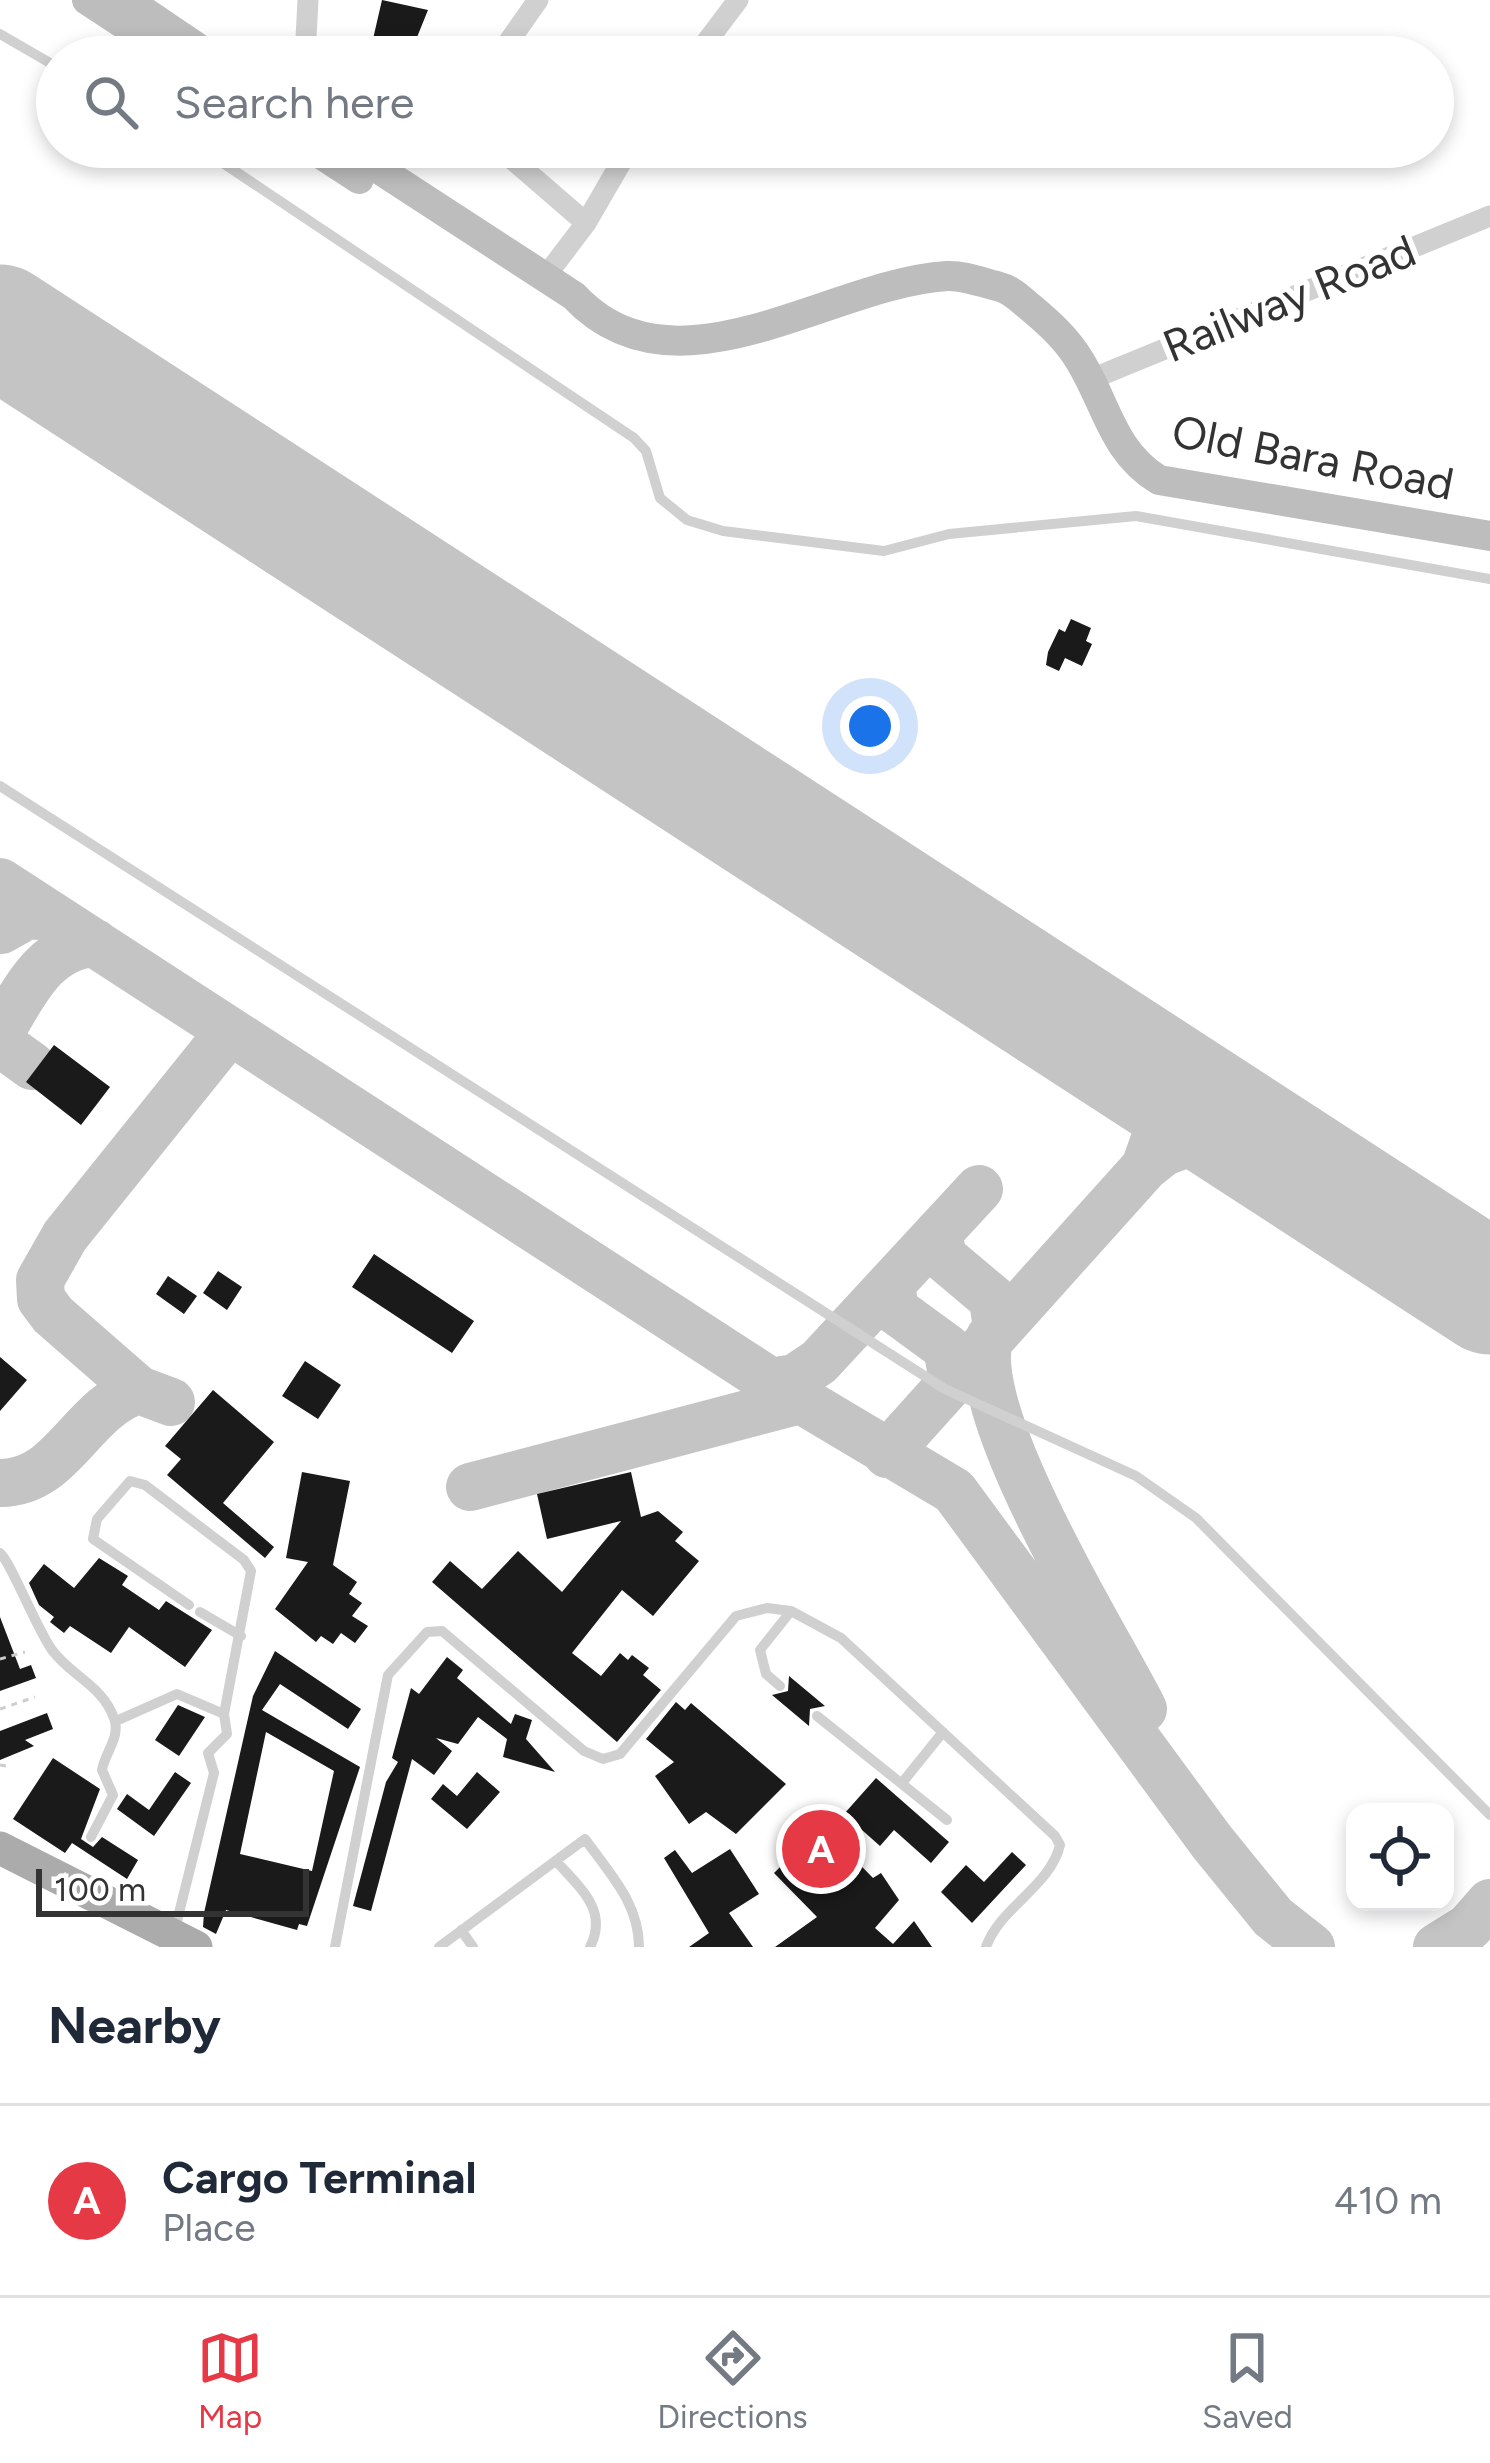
<!DOCTYPE html>
<style>
body{margin:0;font-family:Figtree,sans-serif;background:#f2f2f3;color:#1f2937}
.controls{position:absolute;right:36px;bottom:36px;display:grid;overflow:hidden;border-radius:24px;box-shadow:0 6px 18px #0003}
.controls button{width:108px;height:108px;display:grid;place-items:center;padding:0;border:0;border-bottom:3px solid #e0e1e3;background:#fff;color:#1f2937;font:60px sans-serif}
.scale{position:absolute;left:36px;bottom:30px;width:273px;box-sizing:border-box;padding-left:12px;border:6px solid #333;border-top:0;font-size:33px;line-height:42px;white-space:nowrap;color:#333;-webkit-text-stroke:9px #fff;paint-order:stroke}
.you{position:absolute;left:870px;top:726px;width:42px;height:42px;margin:-30px;border:9px solid #fff;border-radius:50%;background:#1a73e8;box-shadow:0 0 0 18px #1a73e833}
.badge{display:grid;place-items:center;width:78px;height:78px;border-radius:50%;background:#e63946;color:#fff;font-size:39px;font-weight:700}
.pin{position:absolute;translate:-50% -50%;border:6px solid #fff;box-shadow:0 3px 12px #0006}
.list{margin:0;padding:0;list-style:none}
h2{display:flex;justify-content:space-between;align-items:center;height:156px;margin:0;padding:0 48px;font-size:51px}
h2 small{font-size:39px;font-weight:400;color:#747a83}
.list li{display:grid;grid-template-columns:78px 1fr auto;gap:36px;align-items:center;box-sizing:border-box;height:192px;padding:0 48px;border-top:3px solid #e0e1e3}
.list b{display:block;font-size:45px;white-space:nowrap}
.list p{margin:0;font-size:39px;white-space:nowrap;color:#747a83}
.list em{font-size:39px;font-style:normal;color:#747a83}
.icon{flex:none;width:66px;height:66px;fill:none;stroke:currentColor;stroke-width:2;stroke-linecap:round;stroke-linejoin:round}
.map{position:relative;flex:none;width:1490px;height:1947px;overflow:hidden}
.search{position:absolute;background:#fff;box-shadow:0 6px 18px #0003;left:36px;right:36px;top:36px;height:132px;display:flex;align-items:center;gap:30px;box-sizing:border-box;padding:0 42px;border-radius:66px;color:#747a83;font-size:45px}
.sheet{height:348px;background:#fff}
nav{display:flex;justify-content:space-around;align-items:center;box-sizing:border-box;height:168px;border-top:3px solid #e0e1e3;background:#fff;font-size:33px;color:#747a83}
nav a{display:grid;justify-items:center;gap:6px}
nav .on{color:#e63946}
.map>svg:first-child{display:block}
.lines{fill:none;stroke-linecap:round;stroke-linejoin:round}
.taxiway{stroke:#c4c4c4;stroke-width:48}
.runway{stroke:#c4c4c4;stroke-width:123}
.building{fill:#1a1a1a;fill-rule:evenodd}
.path{stroke:#cdcdcd;stroke-width:3;stroke-dasharray:6 6;stroke-linecap:butt}
.lane{stroke:#d0d0d0;stroke-width:10}
.street{stroke:#d0d0d0;stroke-width:21}
.secondary{stroke:#bdbdbd;stroke-width:30}
.primary{stroke:#ababab;stroke-width:33}
.labels{text-anchor:middle;dominant-baseline:central;stroke-width:12;stroke-linejoin:round;paint-order:stroke}
.street-label{font-size:45px;fill:#333;stroke:#fff}
</style>
<div class="map">
<svg width="1490" height="1947" viewBox="0 0 1490 1947">
<rect width="100%" height="100%" fill="#fff"/>
<g class="lines">
<path class="taxiway" d="M0,882L771,1382L954,1491L1212,1842L1273,1917L1311,1947
M1,930L26,916L51,915
M0,1033C24,993 44,946 95,943
M0,1043L32,1066
M1145,1167L1167,1105L1168,1082
M938,1233L943,1257L993,1299L997,1329
M891,1285L895,1310L947,1348L953,1380
M990,1337C965,1411 1105,1634 1143,1709
M771,1382L795,1378L819,1362L979,1189
M171,1402L139,1390L53,1315L41,1299L40,1280L65,1236L229,1032
M887,1454L1145,1167L1164,1152L1234,1126
M0,1483C63,1484 81,1407 139,1390
M470,1487L800,1400
M1437,1947L1469,1927L1490,1903"/>
<path class="runway" d="M0,326L1490,1293"/>
</g>
<path class="building" d="M382,0L428,10L409,57L370,52Z
M1071,619L1091,628L1086,641L1092,644L1082,666L1065,658L1059,671L1046,665L1048,652L1059,629L1065,632Z
M54,1045L110,1087L81,1125L26,1082Z
M374,1254L474,1321L452,1353L352,1287Z
M218,1271L242,1287L227,1310L203,1293Z
M168,1276L197,1296L184,1314L156,1294Z
M0,1357L27,1380L0,1411Z
M305,1361L341,1385L318,1419L282,1396Z
M213,1390L274,1442L223,1503L274,1547L265,1558L167,1475L181,1459L165,1446Z
M302,1472L350,1481L333,1565L357,1582L349,1594L362,1603L352,1616L368,1626L355,1643L341,1633L333,1644L321,1636L316,1642L275,1609L308,1562L286,1558Z
M631,1472L641,1517L658,1511L683,1532L675,1541L699,1561L653,1616L622,1590L572,1653L601,1676L620,1653L628,1660L632,1655L649,1668L643,1675L661,1690L617,1742L432,1582L450,1561L482,1589L518,1551L562,1592L621,1521L547,1539L537,1494Z
M99,1558L128,1576L122,1585L159,1610L166,1601L212,1630L185,1667L129,1627L111,1653L70,1626L64,1633L50,1622L54,1617L39,1605L29,1583L44,1564L74,1588Z
M0,1617L20,1669L31,1665L36,1678L0,1691Z
M275,1651L361,1709L348,1729L280,1684L262,1710L360,1767L307,1926L299,1924L297,1930L226,1910L216,1934L203,1927L204,1913L253,1696ZM266,1732L334,1771L312,1871L240,1854Z
M447,1657L463,1670L457,1678L511,1724L515,1714L532,1720L526,1739L555,1772L503,1757L507,1739L478,1717L458,1744L436,1738L452,1751L434,1775L412,1759L371,1911L353,1906L386,1782L398,1762L392,1758L411,1688L419,1694Z
M789,1676L825,1706L810,1709L809,1726L772,1695L788,1691Z
M676,1702L685,1710L691,1703L786,1784L736,1834L706,1812L689,1824L655,1776L674,1762L646,1739Z
M178,1705L205,1717L179,1756L155,1740Z
M47,1713L53,1729L25,1740L34,1746L0,1760V1731Z
M53,1758L100,1789L81,1839L93,1847L102,1837L138,1860L127,1879L72,1843L65,1853L13,1819Z
M175,1772L191,1783L154,1836L117,1809L127,1794L149,1810Z
M477,1772L500,1792L467,1829L431,1799L443,1784L457,1796Z
M876,1778L949,1842L931,1863L894,1830L880,1846L844,1814Z
M822,1826L873,1878L881,1873L899,1900L875,1928L893,1944L914,1921L932,1947H775L817,1917L774,1873Z
M730,1849L759,1894L729,1913L753,1947H689L709,1933L664,1858L675,1850L692,1873Z
M1012,1852L1026,1865L972,1923L941,1892L966,1865L984,1882Z"/>
<g class="lines">
<path class="path" d="M0,1659L25,1652
M0,1709L35,1697
M0,1765L6,1766"/>
<path class="lane" d="M0,34L57,67
M199,147L634,438L646,451L660,498L687,520L723,531L884,551L949,534L1136,516L1490,579
M0,786L945,1389L1136,1476L1196,1518L1490,1815
M0,1553C11,1562 36,1628 52,1650C71,1676 102,1685 114,1718C121,1737 105,1752 102,1770L113,1795L91,1837
M200,1612L241,1636
M780,1686L766,1674L760,1650L791,1611
M817,1716L947,1820
M116,1721L177,1694L224,1714
M902,1783L943,1732
M556,1861C579,1887 609,1910 590,1947
M461,1930L473,1947
M174,1933L214,1773L208,1753L227,1734L224,1714L251,1571L244,1560L145,1485L130,1481L97,1519L93,1539L189,1605
M335,1947L388,1675L427,1632L442,1631L584,1751L603,1759L620,1754L736,1616L767,1608L791,1611L841,1638L1055,1836L1060,1845C1050,1887 1000,1907 986,1947
M439,1947L585,1839C610,1874 639,1903 639,1947"/>
<path class="street" d="M305,57L308,0
M498,57L538,0
M695,57L738,0
M498,147L586,223
M545,277L586,223L630,147
M1089,380L1490,216"/>
<path class="secondary" d="M87,0L174,57
M127,0L211,57
M310,147L359,179
M345,147L574,296C675,404 829,283 947,276C963,275 984,283 1000,287C1012,290 1021,300 1030,307C1049,323 1067,339 1080,361C1107,405 1112,451 1159,480L1490,536"/>
<path class="primary" d="M0,1848L196,1947"/>
</g>
<g class="labels">
<g class="street-label">
<text transform="translate(1289 298) rotate(-22)">Railway Road</text>
<text transform="translate(1313 457) rotate(11)">Old Bara Road</text>
</g>
</g>
</svg>
<div class="controls">
<button><svg class="icon" aria-label="locate" viewBox="0 0 24 24"><circle cx="12" cy="12" r="6"/><path d="M12 2v4M12 18v4M2 12h4M18 12h4"/></svg></button>
</div>
<div class="scale">100 m</div>
<div class="you"></div>
<div class="pin badge" style="left:821px;top:1849px">A</div>
<div class="search"><svg class="icon" aria-label="search" viewBox="0 0 24 24"><circle cx="10" cy="10" r="6"/><path d="M15 15l6 6"/></svg>Search here</div>
</div>
<section class="sheet">
<h2>Nearby<small></small></h2>
<ul class="list">
<li><span class="badge">A</span><div><b>Cargo Terminal</b><p>Place</p></div><em>410 m</em></li>
</ul>
</section>
<nav>
<a class="on"><svg class="icon" aria-label="map" viewBox="0 0 24 24"><path d="M3 6l6-2 6 2 6-2v14l-6 2-6-2-6 2zM9 4v14M15 6v14"/></svg>Map</a>
<a><svg class="icon" aria-label="directions" viewBox="0 0 24 24"><path d="M12 3l9 9-9 9-9-9zM9 14v-3h6M13 9l2 2-2 2"/></svg>Directions</a>
<a><svg class="icon" aria-label="saved" viewBox="0 0 24 24"><path d="M7 4h10v16l-5-4-5 4z"/></svg>Saved</a>
</nav>
